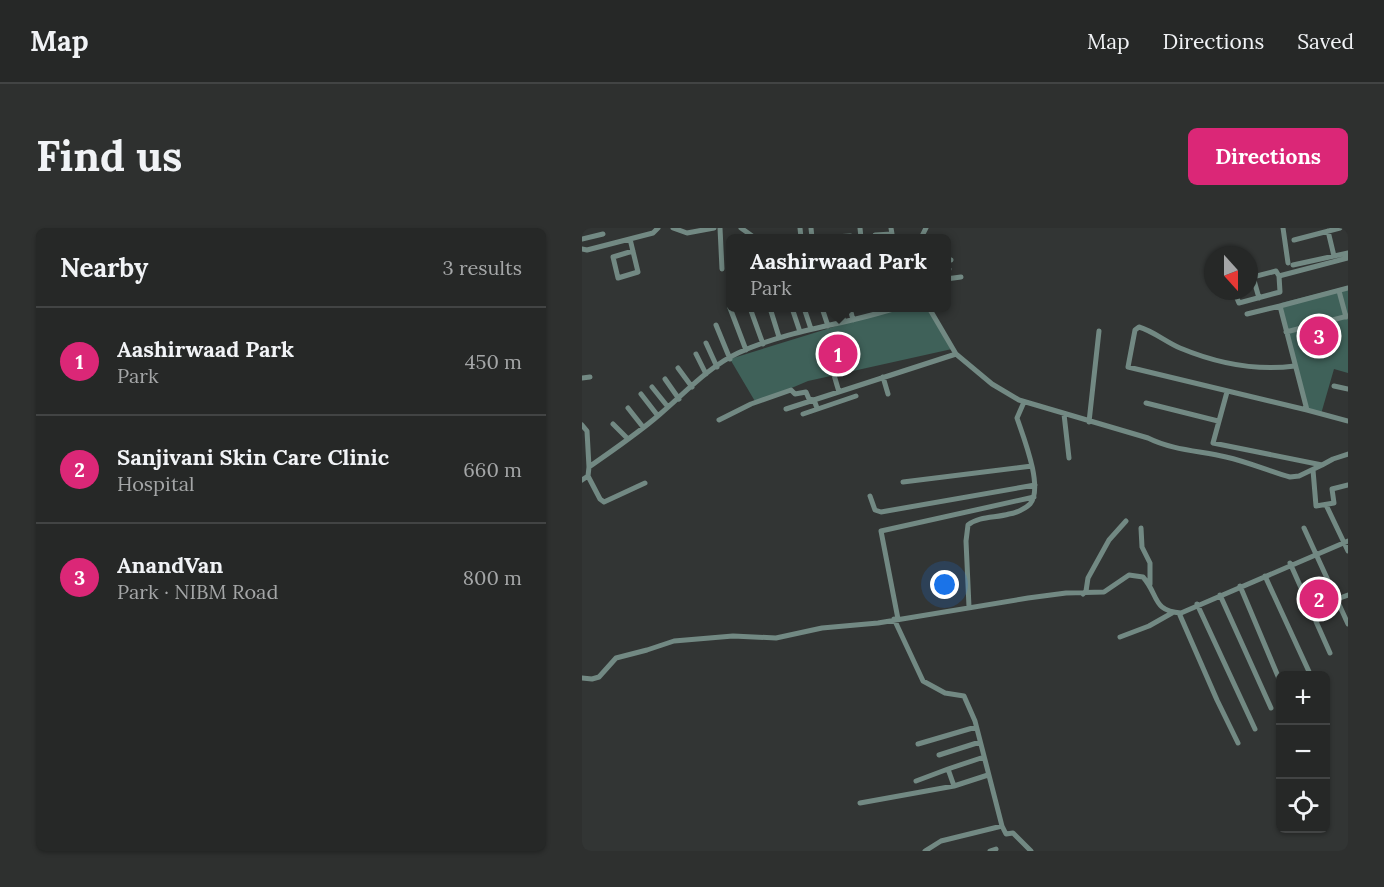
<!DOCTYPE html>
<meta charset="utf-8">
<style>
body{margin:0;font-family:Lora,serif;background:#2e302f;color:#f1f3f6}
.controls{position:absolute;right:18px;bottom:18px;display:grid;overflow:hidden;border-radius:9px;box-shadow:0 2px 4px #0004}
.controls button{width:54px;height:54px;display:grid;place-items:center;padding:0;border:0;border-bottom:2px solid #424444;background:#262827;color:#f1f3f6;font:30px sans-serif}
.compass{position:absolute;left:622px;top:18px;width:54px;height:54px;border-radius:50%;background:#262827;box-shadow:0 2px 4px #0004;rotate:159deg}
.you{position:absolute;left:363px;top:357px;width:21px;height:21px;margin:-15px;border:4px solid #fff;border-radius:50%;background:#1a73e8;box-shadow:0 0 0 9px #1a73e833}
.badge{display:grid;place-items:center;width:39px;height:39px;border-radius:50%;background:#db2777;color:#fff;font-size:20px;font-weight:700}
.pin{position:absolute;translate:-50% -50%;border:3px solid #fff;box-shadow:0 2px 6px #0006}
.popup{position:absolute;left:144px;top:6px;width:225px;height:78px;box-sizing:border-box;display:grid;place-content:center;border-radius:9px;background:#262827;filter:drop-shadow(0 2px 4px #0005);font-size:20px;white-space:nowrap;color:#a4a6a7}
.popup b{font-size:22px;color:#f1f3f6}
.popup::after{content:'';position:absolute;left:50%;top:100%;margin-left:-12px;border:12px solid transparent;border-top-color:#262827}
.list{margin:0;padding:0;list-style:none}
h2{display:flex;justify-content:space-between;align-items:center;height:78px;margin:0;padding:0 24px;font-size:26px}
h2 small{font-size:20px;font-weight:400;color:#a4a6a7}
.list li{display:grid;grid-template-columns:39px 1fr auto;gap:18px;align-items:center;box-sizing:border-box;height:108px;padding:0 24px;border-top:2px solid #424444}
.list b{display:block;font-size:22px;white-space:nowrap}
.list p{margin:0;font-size:20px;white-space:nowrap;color:#a4a6a7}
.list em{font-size:20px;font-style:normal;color:#a4a6a7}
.icon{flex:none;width:33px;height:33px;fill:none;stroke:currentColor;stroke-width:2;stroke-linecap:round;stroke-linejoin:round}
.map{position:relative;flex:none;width:766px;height:623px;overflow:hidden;border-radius:9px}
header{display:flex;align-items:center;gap:36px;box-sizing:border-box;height:84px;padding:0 30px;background:#262827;border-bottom:2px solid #424444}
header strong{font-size:28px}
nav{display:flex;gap:33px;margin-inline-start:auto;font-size:21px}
.intro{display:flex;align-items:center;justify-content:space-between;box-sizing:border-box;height:144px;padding:0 36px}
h1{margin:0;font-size:42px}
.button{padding:15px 27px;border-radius:9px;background:#db2777;color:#fff;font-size:21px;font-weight:700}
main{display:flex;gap:36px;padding:0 36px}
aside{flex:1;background:#262827;border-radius:9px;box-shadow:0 2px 4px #0004}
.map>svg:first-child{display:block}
.green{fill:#3f6159}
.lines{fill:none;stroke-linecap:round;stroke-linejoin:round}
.minor{stroke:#728983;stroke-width:5}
</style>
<header>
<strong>Map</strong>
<nav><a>Map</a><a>Directions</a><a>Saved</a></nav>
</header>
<div class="intro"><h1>Find us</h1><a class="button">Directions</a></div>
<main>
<aside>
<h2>Nearby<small>3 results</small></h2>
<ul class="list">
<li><span class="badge">1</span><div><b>Aashirwaad Park</b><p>Park</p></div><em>450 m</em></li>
<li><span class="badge">2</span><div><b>Sanjivani Skin Care Clinic</b><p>Hospital</p></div><em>660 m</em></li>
<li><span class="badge">3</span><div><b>AnandVan</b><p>Park · NIBM Road</p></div><em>800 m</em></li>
</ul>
</aside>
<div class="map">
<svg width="766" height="623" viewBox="0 0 766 623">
<rect width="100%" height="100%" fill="#323534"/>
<path class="green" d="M766,58V145L752,141L739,186L725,182L699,75Z
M313,80H346L370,121L226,153L174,175L148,131Z"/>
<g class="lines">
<path class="minor" d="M91,0L105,5L132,0
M138,0L140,41
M159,0L173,10
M218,0L219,10
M229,0L230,10
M278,0L279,10
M701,0L706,35
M746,3L752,28
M293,7L310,6L309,0
M237,10L268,8L275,10
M339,10L344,0
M0,11L21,6
M48,11L56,44L36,50L31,29L51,23
M712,12L758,0
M0,21L5,22L71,5L76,0
M364,31L369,32
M711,37L766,25
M364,42L367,41
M671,49L677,70
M667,50L694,43L697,48
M364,51L379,49
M766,60L698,78L725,182L766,193
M652,63L657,75L698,64L697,48L766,30
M757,63L764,89
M148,69V78
M148,80L164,122
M168,80L181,116
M188,80L197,109
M210,80L218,104
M222,80L229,101
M240,80L246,98
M258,80L262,94
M268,80L271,92
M347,80L374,126L410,156L437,172L566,210C590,222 618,223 644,229C666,234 687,243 708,249L717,248L740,237
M665,86L698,78
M134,97L148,131
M704,104L766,88
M124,115L135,139
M114,126L124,146
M713,138C675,143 634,135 598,120C584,114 571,103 557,99L553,102L546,139L725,182
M96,140L110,159
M252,147L257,164
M301,149L306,166
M0,150L8,149
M83,151L97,171
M752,158L766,161
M70,159L86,179
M645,164L631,215L740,237L751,231L766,226
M59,166L76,188
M564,175L636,193
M46,180L61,199
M204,181L374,126
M221,186L274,168
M482,186L487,230
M137,192L169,176L209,162L213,166L224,164L227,171L232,172L235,180
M507,194L517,103
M31,196L46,211
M0,197L5,203L7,239
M731,242L734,278L752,275L750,261L766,257
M6,248L18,271L22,274L63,255
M0,252L6,248L7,239C31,222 55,206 77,187C102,166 126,139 156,125C206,102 262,97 314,80
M321,254L450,238
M288,268L293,282L299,284L453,257
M745,279L766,323
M559,300L560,319L568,335V356
M722,300L766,396
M708,335L748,425
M683,348L729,448
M658,358L698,453
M501,366L504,363L506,350L527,312L544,293
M638,367L689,480
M755,371L766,367
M615,376L673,501
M387,379L384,313L386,297C397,288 414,290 427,286C434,285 443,281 448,276C462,260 441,208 435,190L442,174
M597,385L635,472L656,515
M312,391L341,453L363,465L382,468L393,493L420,598L424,606L431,605L449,623
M316,391L299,303L452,269
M538,409L567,398L590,385
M0,450L10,451L17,449L34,430L65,422L92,413L151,408L194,410L240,400L296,395L446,370L484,365L522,364L547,347L561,349C577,367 570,383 599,385L766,313
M336,516L394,499
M357,527L398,514
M334,553L366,541
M372,558L366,541L402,529
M278,575L372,558L406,547
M343,623L359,613L420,598
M408,623L414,621"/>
</g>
</svg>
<div class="controls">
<button>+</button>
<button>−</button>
<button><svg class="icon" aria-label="locate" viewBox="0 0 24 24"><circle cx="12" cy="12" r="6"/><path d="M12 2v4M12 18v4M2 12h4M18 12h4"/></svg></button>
</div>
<svg class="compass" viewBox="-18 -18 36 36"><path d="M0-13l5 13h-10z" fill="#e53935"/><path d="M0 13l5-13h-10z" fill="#a4a6a7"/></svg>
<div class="you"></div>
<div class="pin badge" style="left:256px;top:126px">1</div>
<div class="popup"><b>Aashirwaad Park</b>Park</div>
<div class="pin badge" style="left:737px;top:371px">2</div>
<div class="pin badge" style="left:737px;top:108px">3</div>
</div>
</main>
